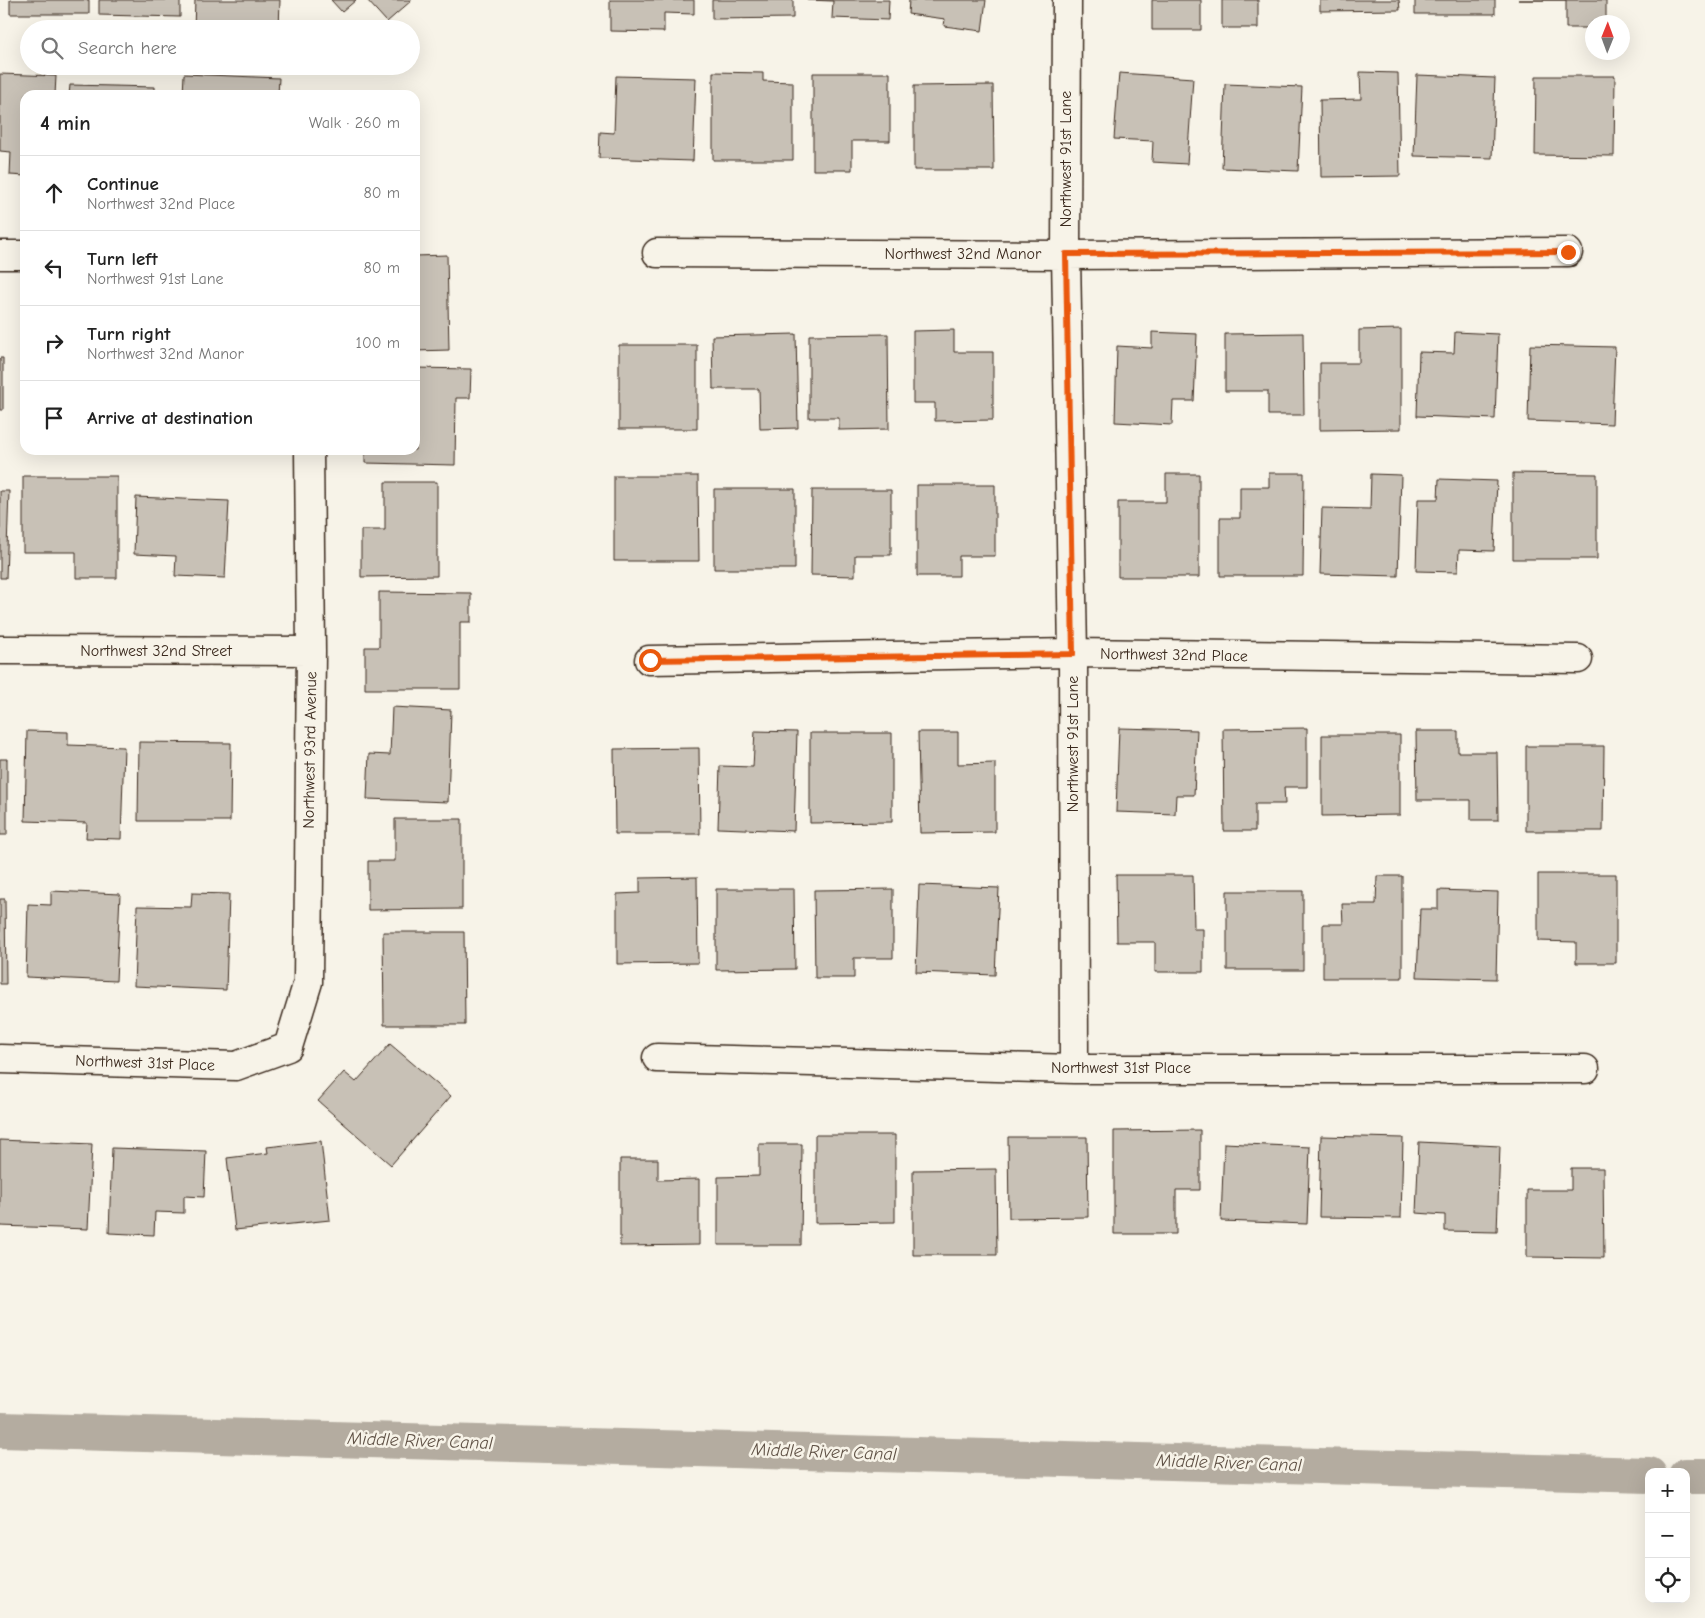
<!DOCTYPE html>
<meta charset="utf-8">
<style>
body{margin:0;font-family:"Comic Neue",sans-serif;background:#f6f6f6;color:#222}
.controls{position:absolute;right:15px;bottom:15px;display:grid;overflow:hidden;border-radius:10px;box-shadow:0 5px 20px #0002}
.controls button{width:45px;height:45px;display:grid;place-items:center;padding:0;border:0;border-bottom:1px solid #e0e0e0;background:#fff;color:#222;font:25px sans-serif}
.compass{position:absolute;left:1585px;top:15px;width:45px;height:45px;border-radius:50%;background:#fff;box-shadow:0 5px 20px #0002;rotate:1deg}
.stop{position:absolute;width:15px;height:15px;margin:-11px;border:4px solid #ea580c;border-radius:50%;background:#fff}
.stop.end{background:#ea580c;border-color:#fff;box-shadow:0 1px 5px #0008}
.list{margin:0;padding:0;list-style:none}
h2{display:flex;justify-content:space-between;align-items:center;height:65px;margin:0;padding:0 20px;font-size:21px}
h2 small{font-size:16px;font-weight:400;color:#767676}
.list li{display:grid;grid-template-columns:32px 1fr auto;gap:15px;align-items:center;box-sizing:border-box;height:75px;padding:0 20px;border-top:1px solid #e0e0e0}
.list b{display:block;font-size:19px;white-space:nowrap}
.list p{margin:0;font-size:16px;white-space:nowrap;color:#767676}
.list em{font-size:16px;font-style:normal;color:#767676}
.icon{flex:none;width:28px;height:28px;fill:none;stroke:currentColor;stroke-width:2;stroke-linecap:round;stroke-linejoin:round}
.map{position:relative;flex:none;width:1705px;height:1618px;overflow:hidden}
.search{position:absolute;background:#fff;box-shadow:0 5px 20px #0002;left:20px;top:20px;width:400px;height:55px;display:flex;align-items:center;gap:12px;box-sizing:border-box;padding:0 18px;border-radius:28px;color:#767676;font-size:19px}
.panel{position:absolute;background:#fff;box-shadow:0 5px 20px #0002;left:20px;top:90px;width:400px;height:365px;border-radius:15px}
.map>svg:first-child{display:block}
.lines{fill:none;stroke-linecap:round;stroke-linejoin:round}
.canal{stroke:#b4aca0;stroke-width:36}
.building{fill:#c8c1b6;stroke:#3b2a1e}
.minor-casing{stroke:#3b2a1e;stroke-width:31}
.minor{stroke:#f7f3e8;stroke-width:28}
.route{stroke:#ea580c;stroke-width:6}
.labels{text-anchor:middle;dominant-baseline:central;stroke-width:5;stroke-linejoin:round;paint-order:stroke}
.street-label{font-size:16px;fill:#3b2a1e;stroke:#f7f3e8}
.water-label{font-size:18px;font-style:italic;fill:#5f5145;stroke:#f7f3e8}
</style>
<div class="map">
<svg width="1705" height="1618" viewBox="0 0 1705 1618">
<rect width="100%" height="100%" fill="#f7f3e8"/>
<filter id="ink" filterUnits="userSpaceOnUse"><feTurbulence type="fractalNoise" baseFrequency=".02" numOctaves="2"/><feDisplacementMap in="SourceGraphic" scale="10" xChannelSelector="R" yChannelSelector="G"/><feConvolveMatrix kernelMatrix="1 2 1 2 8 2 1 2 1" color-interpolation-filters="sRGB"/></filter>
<g filter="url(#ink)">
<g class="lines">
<path class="canal" d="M0,1430L1649,1475
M1686,1476H1705"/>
</g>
<path class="building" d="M10,0H89V14H10Z
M99,0H180V17L99,15Z
M195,0H280L279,29H194Z
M331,0H356L342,12Z
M367,0H412L387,22Z
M610,0H694V14L664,13V32L610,31Z
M712,0H793V18L712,19Z
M807,0H889L888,20L832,18L833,1Z
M909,0H986L982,31L944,26L945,19L908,14Z
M1152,0H1201V30H1152Z
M1222,0H1258V28H1222Z
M1320,0H1399L1400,10L1320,11Z
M1415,0H1495V14H1415Z
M1518,0H1606V22H1592V28H1566V0Z
M713,72L763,73V81L793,82V160H713Z
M1360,72L1398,73L1400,176L1321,177L1320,100L1361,99Z
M813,73H890V141H852V170H813Z
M1119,73L1193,78L1187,164L1152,162L1153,141L1114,139Z
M0,74L56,76L55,95H25V176L10,175L11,152L0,151Z
M184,74L279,78L278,95H183Z
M1417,75L1495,78L1492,158L1414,156Z
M616,76L696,78L693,161L599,158L600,132L614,133Z
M1536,76H1615L1614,156L1535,155Z
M1225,84L1302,87L1298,171L1222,168Z
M70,85L155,87V95H69Z
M993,85L994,170H914V86Z
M447,255L449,350L415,351V256Z
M1401,329V429L1320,430V363H1359V330Z
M954,330V352H993V420L935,421V403H913V331Z
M1152,332L1197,334L1194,401H1173L1172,425L1115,422L1117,346L1152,348Z
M1455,332L1498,334L1495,419L1417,416L1419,352L1454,353Z
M1303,333L1304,415H1268V391H1225V334Z
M796,334L798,428L760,429L759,389H713L712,336Z
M888,334L889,429L839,430V418H809V335Z
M619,345H697V429H619Z
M1530,345L1615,347L1612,424L1528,421Z
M0,358H3V410H0Z
M415,368L471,369L470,398H456L455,465L365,463V450H415Z
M25,382V417H23Z
M1269,473H1304L1303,576H1220V518H1240V487H1269Z
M1513,473L1597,474V559H1513Z
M1166,474H1199V577H1118V502H1166Z
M1371,474L1401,475L1398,576L1320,574L1322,508L1370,509Z
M23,476H117V578H76V552H23Z
M614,476H698L699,561H614Z
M1439,479L1497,481L1494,551L1459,550L1458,572L1416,571L1418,499H1438Z
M385,482H437V576L361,577V530H385Z
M917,485H995V556H959V576H917Z
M714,489H795V569H714Z
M812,490H891V555H855V576L811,575Z
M0,491H9L6,578H0Z
M136,497L229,501L225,578L175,576L176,556L134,554Z
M379,592L471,593V622H460V689H365V647H379Z
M392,707L451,710L448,802L367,799L369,754L390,755Z
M1119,728L1197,730L1194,795H1176L1175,814L1116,812Z
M1307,728V787H1284L1285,804H1255V831H1224L1223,729Z
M27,731L68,732V745L124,747L121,839L86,838L87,823L25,821Z
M755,731L797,732L794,831L718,828L720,766L753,767Z
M1416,731H1458V752H1497L1498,820H1471V800H1417Z
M918,732H958V764L995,763V832L920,833Z
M810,733H892V822L810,823Z
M1322,735H1400V815L1322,816Z
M139,742L231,743L230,821H138Z
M1526,746H1604L1603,831H1526Z
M699,748L700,834H615L614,749Z
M0,759H7V835H0Z
M395,819H462V909L368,910V861H395Z
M1538,874H1616V963H1576V942L1538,941Z
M1116,875H1193L1194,929H1203V972H1155V942H1117Z
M1377,876H1402V978H1323V924H1343L1342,904H1376Z
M697,877L698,963L617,964V894L640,893V878Z
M919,885L999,888L995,975L916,972Z
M716,889H794L795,969L716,970Z
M893,889V958H854V978H815L814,890Z
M1438,890L1498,892L1496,979L1417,977L1420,909H1438Z
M51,891L120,894L116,981L26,977L28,904L51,905Z
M1227,891H1303V970H1227Z
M192,893L229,894L226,990L134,986L137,906L191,907Z
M0,899H5L6,984H0Z
M383,932H464L465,1025H384Z
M390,1044L451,1096L391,1165L318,1101L344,1072L356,1082Z
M1200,1130V1190H1176V1234H1114V1131Z
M815,1135H895V1222L815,1223Z
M1321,1136L1403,1138L1401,1218L1319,1217Z
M1008,1137H1087L1088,1217L1009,1218Z
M0,1140L92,1144L88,1229L0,1226Z
M321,1141L330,1220L235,1230L227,1158L268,1153L267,1147Z
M1419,1142L1500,1146L1497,1232L1445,1231V1215L1416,1213Z
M1224,1143L1310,1147L1307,1224L1221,1221Z
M759,1144H802L801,1245H718V1177L759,1176Z
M112,1148L206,1151L204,1197L184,1196V1213L155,1212L154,1235L109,1233Z
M620,1159H658V1180L699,1179V1245L620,1246Z
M1571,1168H1603L1604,1258L1527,1257V1190H1571Z
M996,1169L997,1255H913V1170Z"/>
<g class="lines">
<defs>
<path id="minor" d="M1067,0L1066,255L1073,653L1074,1069
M657,253L1066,255L1568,252
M0,255H25
M0,650L311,651
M649,660L1073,653L1578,659
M657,1058L1074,1069H1585
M0,1059L236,1066L288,1047L308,982L311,651L309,450"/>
</defs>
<use href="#minor" class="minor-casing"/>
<use href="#minor" class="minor"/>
</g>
</g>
<g class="lines" filter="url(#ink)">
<path class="route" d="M650,660L1073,654L1066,254L1568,252"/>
</g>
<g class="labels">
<g class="street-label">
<text transform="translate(1066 159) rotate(-90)">Northwest 91st Lane</text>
<text x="963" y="254">Northwest 32nd Manor</text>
<text x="156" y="651">Northwest 32nd Street</text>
<text transform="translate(1174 655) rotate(1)">Northwest 32nd Place</text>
<text transform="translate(1073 744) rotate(-90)">Northwest 91st Lane</text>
<text transform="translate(310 750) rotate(-89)">Northwest 93rd Avenue</text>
<text transform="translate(145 1063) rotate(2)">Northwest 31st Place</text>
<text x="1121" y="1068">Northwest 31st Place</text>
</g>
<g class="water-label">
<text transform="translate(420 1441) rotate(2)">Middle River Canal</text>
<text transform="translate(824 1452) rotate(2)">Middle River Canal</text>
<text transform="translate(1229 1463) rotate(2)">Middle River Canal</text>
</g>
</g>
</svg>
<div class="controls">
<button>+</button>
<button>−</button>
<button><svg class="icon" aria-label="locate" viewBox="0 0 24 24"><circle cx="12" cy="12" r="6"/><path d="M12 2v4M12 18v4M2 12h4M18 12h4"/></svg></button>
</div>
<svg class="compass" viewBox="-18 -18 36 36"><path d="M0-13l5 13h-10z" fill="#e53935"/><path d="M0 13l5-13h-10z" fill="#767676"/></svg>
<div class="stop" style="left:650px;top:660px"></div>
<div class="stop end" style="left:1568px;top:252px"></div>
<div class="search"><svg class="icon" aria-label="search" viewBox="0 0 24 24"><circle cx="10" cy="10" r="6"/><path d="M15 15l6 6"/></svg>Search here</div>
<section class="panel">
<h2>4 min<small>Walk · 260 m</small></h2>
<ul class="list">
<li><svg class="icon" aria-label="ahead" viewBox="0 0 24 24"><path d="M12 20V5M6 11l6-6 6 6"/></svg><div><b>Continue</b><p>Northwest 32nd Place</p></div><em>80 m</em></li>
<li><svg class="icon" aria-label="left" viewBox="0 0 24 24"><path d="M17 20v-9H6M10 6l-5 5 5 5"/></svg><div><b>Turn left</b><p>Northwest 91st Lane</p></div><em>80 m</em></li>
<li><svg class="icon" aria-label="right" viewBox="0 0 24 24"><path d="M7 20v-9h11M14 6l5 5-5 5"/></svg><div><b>Turn right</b><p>Northwest 32nd Manor</p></div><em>100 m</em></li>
<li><svg class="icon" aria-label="arrive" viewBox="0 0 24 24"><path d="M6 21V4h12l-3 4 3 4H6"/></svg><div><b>Arrive at destination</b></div></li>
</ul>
</section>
</div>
